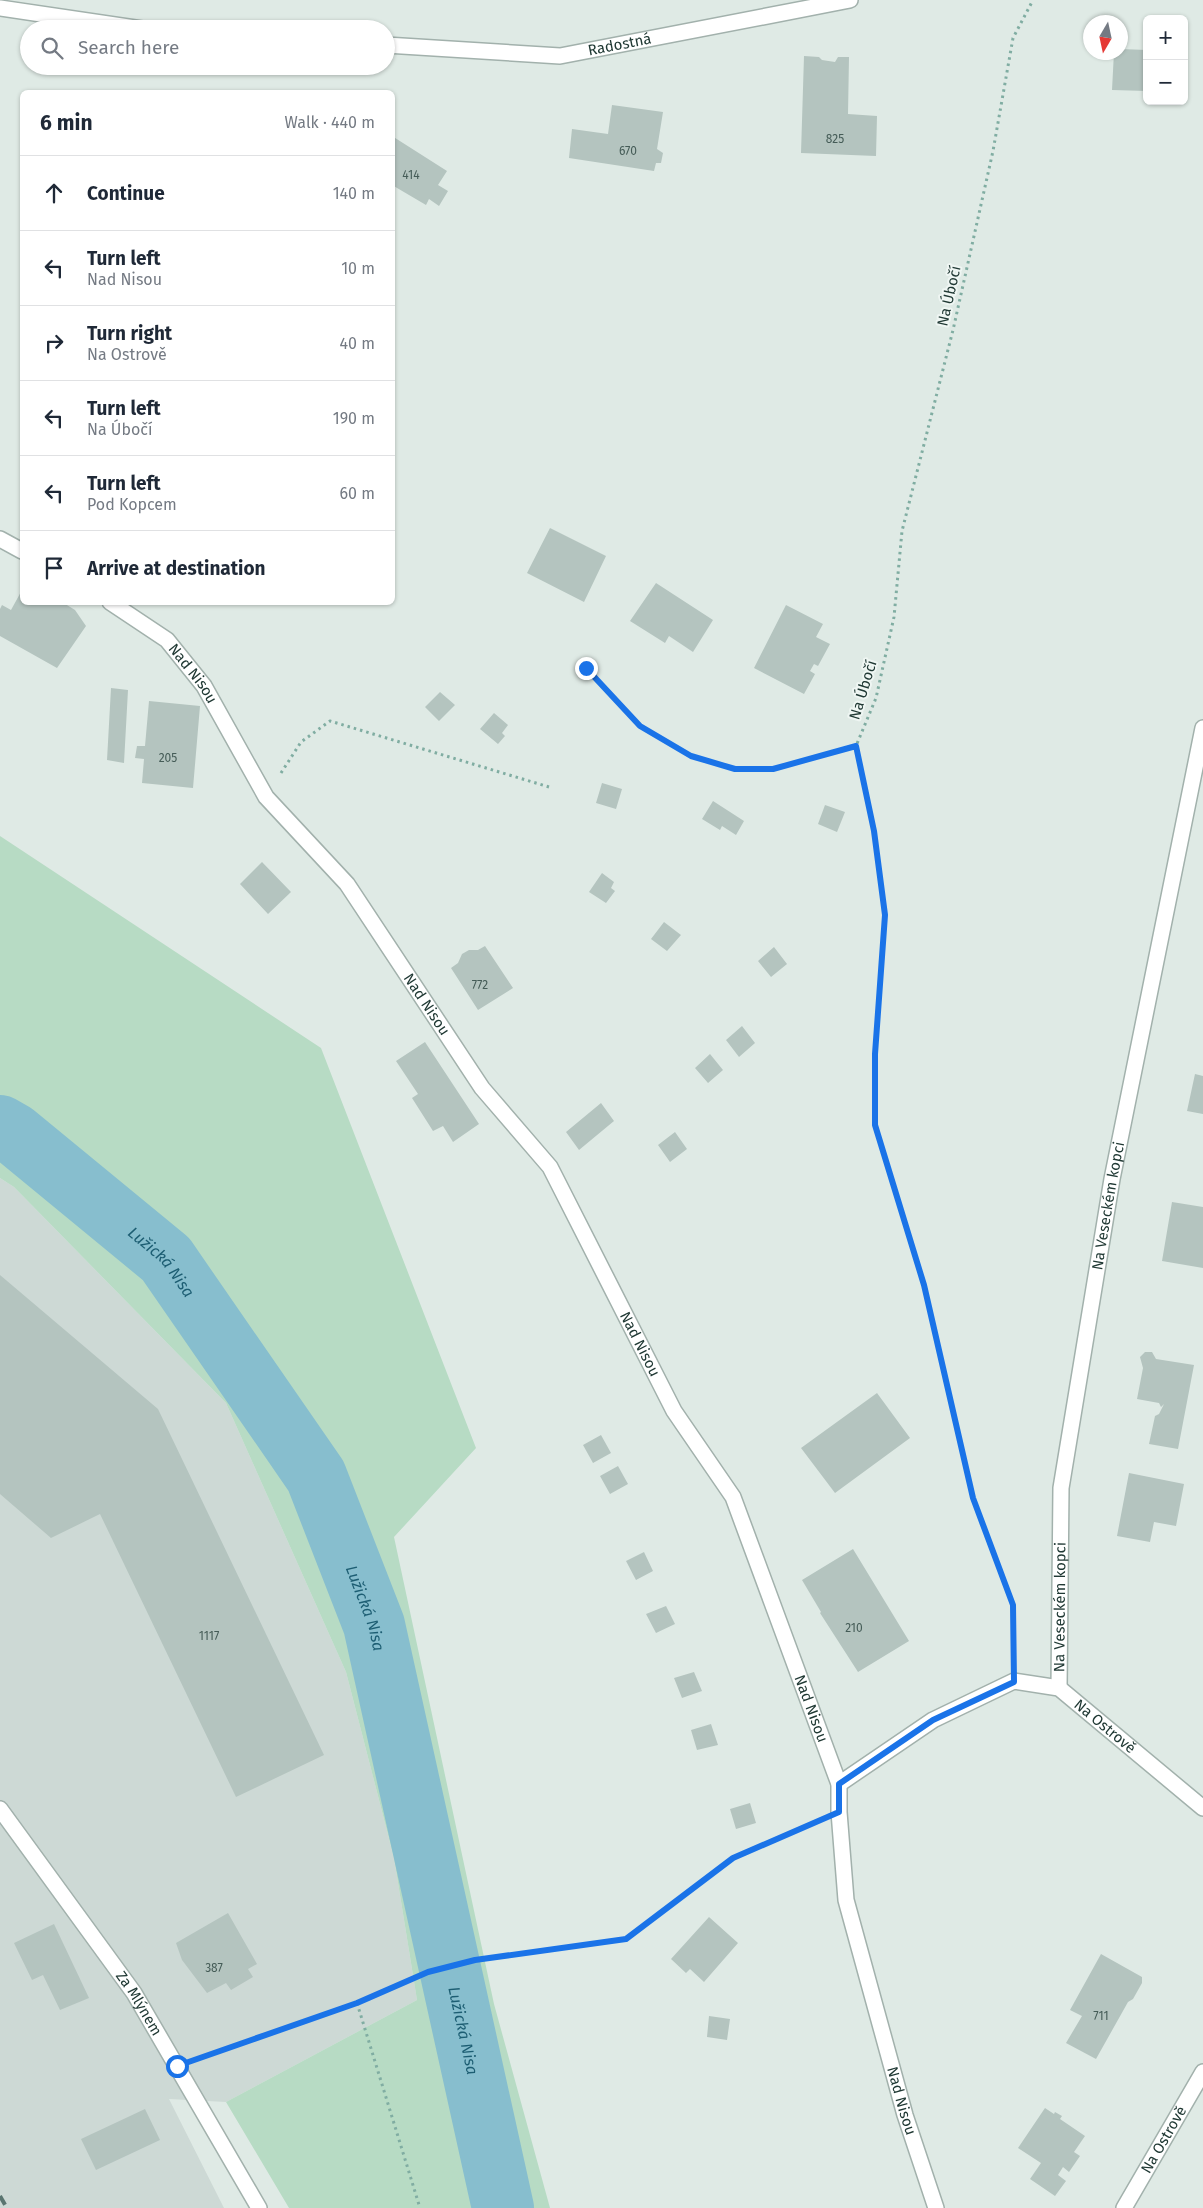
<!DOCTYPE html>
<meta charset="utf-8">
<style>
body{margin:0;font-family:"Fira Sans",sans-serif;background:#f6f6f7;color:#1f2937}
.controls{position:absolute;right:15px;top:15px;display:grid;overflow:hidden;border-radius:8px;box-shadow:0 1px 4px #0004}
.controls button{width:45px;height:45px;display:grid;place-items:center;padding:0;border:0;border-bottom:1px solid #e0e1e3;background:#fff;color:#1f2937;font:25px sans-serif}
.compass{position:absolute;left:1083px;top:15px;width:45px;height:45px;border-radius:50%;background:#fff;box-shadow:0 1px 4px #0004;rotate:189deg}
.stop{position:absolute;width:15px;height:15px;margin:-11px;border:4px solid #1a73e8;border-radius:50%;background:#fff}
.stop.end{background:#1a73e8;border-color:#fff;box-shadow:0 1px 5px #0008}
.list{margin:0;padding:0;list-style:none}
h2{display:flex;justify-content:space-between;align-items:center;height:65px;margin:0;padding:0 20px;font-size:21px}
h2 small{font-size:16px;font-weight:400;color:#747a83}
.list li{display:grid;grid-template-columns:32px 1fr auto;gap:15px;align-items:center;box-sizing:border-box;height:75px;padding:0 20px;border-top:1px solid #e0e1e3}
.list b{display:block;font-size:19px;white-space:nowrap}
.list p{margin:0;font-size:16px;white-space:nowrap;color:#747a83}
.list em{font-size:16px;font-style:normal;color:#747a83}
.icon{flex:none;width:28px;height:28px;fill:none;stroke:currentColor;stroke-width:2;stroke-linecap:round;stroke-linejoin:round}
.map{position:relative;flex:none;width:1203px;height:2208px;overflow:hidden}
.search{position:absolute;background:#fff;box-shadow:0 1px 4px #0004;left:20px;top:20px;width:375px;height:55px;display:flex;align-items:center;gap:12px;box-sizing:border-box;padding:0 18px;border-radius:28px;color:#747a83;font-size:19px}
.panel{position:absolute;background:#fff;box-shadow:0 1px 4px #0004;left:20px;top:90px;width:375px;height:515px;border-radius:8px}
.map>svg:first-child{display:block}
.built{fill:#cdd9d5}
.green{fill:#b7dbc4}
.lines{fill:none;stroke-linecap:round;stroke-linejoin:round}
.river{stroke:#87bece;stroke-width:62}
.building{fill:#b4c4bf}
.street-casing{stroke:#a2b1ac;stroke-width:18}
.path{stroke:#80ada2;stroke-width:3;stroke-dasharray:2.5 4;stroke-linecap:butt}
.street{stroke:#fff;stroke-width:15}
.rail{stroke:#5a7570;stroke-width:4;stroke-dasharray:10 5;stroke-linecap:butt}
.route{stroke:#1a73e8;stroke-width:6}
.labels{text-anchor:middle;dominant-baseline:central;stroke-width:4;stroke-linejoin:round;paint-order:stroke}
.number-label{font-size:12px;fill:#455c57}
.street-label{font-size:15px;fill:#203934;stroke:#eff6f3}
.water-label{font-size:16px;font-style:italic;fill:#1d5e73;stroke:#eff6f3}
</style>
<div class="map">
<svg width="1203" height="2208" viewBox="0 0 1203 2208">
<rect width="100%" height="100%" fill="#dfeae5"/>
<path class="built" d="M0,1178L14,1187L226,1403L346,1672L394,1858L417,2000L226,2102L169,2099L224,2208H0Z"/>
<path class="green" d="M0,836L321,1048L476,1448L394,1537L494,2004L550,2208H289L226,2102L417,2000L394,1858L346,1672L226,1403L14,1187L0,1178Z"/>
<g class="lines">
<path class="river" id="s1" d="M0,1126L14,1134L166,1259L316,1476L374,1625L503,2208"/>
</g>
<path class="building" d="M1120,49L1147,50V91L1112,90L1114,52H1120Z
M804,56L819,57L822,60L835,62L838,57H849L848,114L877,116L876,156L801,153Z
M612,105L663,112L657,149L663,153L661,163H656L654,171L569,158L572,129L608,134Z
M392,136L447,171L438,185L448,191L439,206L429,199L426,205L392,185Z
M550,528L606,556L584,602L527,573Z
M656,583L713,620L693,652L669,636L665,643L630,621Z
M22,590V602H62L75,610L86,626L57,668L0,636V609L2,605L11,610Z
M786,605L823,624L816,637L830,644L818,666L814,664L810,671L815,674L804,694L754,668Z
M111,688L128,690L124,763L107,760Z
M440,692L455,705L439,721L425,707Z
M149,701L200,706L193,788L142,783L144,759L135,758L137,746H145Z
M494,713L508,725L502,733L505,736L498,744L480,729Z
M602,783L622,789L616,809L596,803Z
M713,801L744,821L736,835L722,826L720,830L702,819Z
M825,805L845,812L837,832L818,824Z
M262,862L291,892L268,914L240,884Z
M602,873L614,882L611,888L615,891L606,903L589,892Z
M664,922L681,935L667,951L651,939Z
M485,946L513,988L478,1010L451,968L458,963L462,954L469,950H478Z
M774,947L787,964L771,977L758,961Z
M742,1026L755,1043L739,1057L726,1040Z
M425,1042L479,1124L453,1142L443,1126L433,1131L412,1098L418,1094L396,1061Z
M710,1054L723,1070L708,1083L695,1068Z
M1195,1074L1203,1076V1114L1187,1111Z
M601,1103L614,1121L579,1150L566,1132Z
M675,1132L687,1149L670,1162L658,1145Z
M1172,1202L1203,1207V1268L1162,1261Z
M0,1275L158,1409L324,1755L236,1797L100,1514L51,1538L0,1494Z
M1145,1352H1152L1156,1359L1194,1365L1178,1449L1149,1444L1155,1416L1159,1414L1164,1404L1161,1407L1159,1403L1137,1399L1143,1368L1140,1357Z
M877,1393L910,1438L835,1493L801,1448Z
M601,1435L611,1453L593,1463L583,1445Z
M618,1466L628,1484L610,1494L600,1476Z
M1129,1473L1184,1484L1176,1526L1154,1522L1150,1542L1117,1536Z
M853,1549L909,1641L858,1672L820,1613L821,1612L802,1580Z
M644,1552L653,1571L636,1580L626,1561Z
M666,1606L675,1624L656,1633L646,1614Z
M694,1672L702,1691L682,1698L674,1678Z
M711,1724L718,1745L697,1750L691,1730Z
M750,1803L756,1823L736,1829L730,1809Z
M228,1913L257,1964L248,1969L253,1977L231,1990L226,1983L207,1993L182,1960L176,1943Z
M709,1917L738,1943L704,1982L690,1969L686,1973L671,1959Z
M54,1924L89,1998L60,2010L43,1975L32,1980L14,1943Z
M1101,1954L1142,1977V1983L1133,1999L1128,2002L1096,2059L1066,2043L1082,2016L1070,2010Z
M709,2016L730,2019L727,2040L707,2037Z
M1045,2108L1054,2114L1055,2112L1062,2116L1060,2119L1085,2136L1074,2152L1080,2156L1069,2172L1063,2167L1058,2175L1066,2181L1055,2196L1030,2179L1041,2163L1018,2148Z
M145,2109L160,2140L96,2170L81,2139Z"/>
<g class="lines">
<defs>
<g id="street">
<path d="M0,8L142,29"/>
<path id="s2" d="M386,45L560,56L850,0"/>
<path d="M0,539L22,551"/>
<path id="s3" d="M110,602L167,640L204,686L266,797L347,884L482,1088L550,1167L674,1411L733,1497L839,1784V1812L846,1900L905,2115L936,2208"/>
<path id="s4" d="M1059,1688L1061,1488L1112,1179L1203,728"/>
<path id="s5" d="M839,1784L933,1720L1014,1681L1059,1688L1203,1808"/>
<path id="s6" d="M0,1809L134,1993L259,2208"/>
<path id="s7" d="M1124,2208L1203,2072"/>
</g>
</defs>
<use href="#street" class="street-casing"/>
<path class="path" d="M586,668L640,726L691,756L735,769H773L856,746
M281,773L301,742L330,721L549,787
M1014,1656L1013,1605L973,1498L924,1285L875,1125V1054L885,915L874,831L856,746L876,698L894,617L902,531L953,330L993,151L1013,38L1033,0
M357,2003L420,2208
M200,2058L357,2003L428,1972L475,1960L626,1939L733,1858L815,1823"/>
<use href="#street" class="street"/>
<path class="rail" d="M0,2196L7,2208"/>
</g>
<g class="lines">
<path class="route" d="M177,2066L357,2003L428,1972L475,1960L626,1939L733,1858L839,1812V1784L933,1720L1014,1682L1013,1605L973,1498L924,1285L875,1125V1054L885,915L874,831L856,746L773,769H735L691,756L640,726L586,668"/>
</g>
<g class="labels">
<g class="number-label">
<text x="835" y="139">825</text>
<text x="628" y="151">670</text>
<text x="411" y="175">414</text>
<text x="168" y="758">205</text>
<text x="480" y="985">772</text>
<text x="854" y="1628">210</text>
<text x="209" y="1636">1117</text>
<text x="214" y="1968">387</text>
<text x="1101" y="2016">711</text>
</g>
<g class="street-label">
<text stroke="none"><textPath href="#s2" startOffset="235">Radostná</textPath></text>
<text transform="translate(949 296) rotate(-77)">Na Úbočí</text>
<text stroke="none"><textPath href="#s3" startOffset="111">Nad Nisou</textPath></text>
<text transform="translate(863 690) rotate(-73)">Na Úbočí</text>
<text stroke="none"><textPath href="#s3" startOffset="518">Nad Nisou</textPath></text>
<text stroke="none"><textPath href="#s4" startOffset="486">Na Veseckém kopci</textPath></text>
<text stroke="none"><textPath href="#s3" startOffset="921">Nad Nisou</textPath></text>
<text stroke="none"><textPath href="#s4" startOffset="81">Na Veseckém kopci</textPath></text>
<text stroke="none"><textPath href="#s3" startOffset="1326">Nad Nisou</textPath></text>
<text stroke="none"><textPath href="#s5" startOffset="309">Na Ostrově</textPath></text>
<text stroke="none"><textPath href="#s6" startOffset="239">Za Mlýnem</textPath></text>
<text stroke="none"><textPath href="#s3" startOffset="1731">Nad Nisou</textPath></text>
<text stroke="none"><textPath href="#s7" startOffset="79">Na Ostrově</textPath></text>
</g>
<g class="water-label">
<text stroke="none"><textPath href="#s1" startOffset="212">Lužická Nisa</textPath></text>
<text stroke="none"><textPath href="#s1" startOffset="618">Lužická Nisa</textPath></text>
<text stroke="none"><textPath href="#s1" startOffset="1052">Lužická Nisa</textPath></text>
</g>
</g>
</svg>
<div class="controls">
<button>+</button>
<button>−</button>
</div>
<svg class="compass" viewBox="-18 -18 36 36"><path d="M0-13l5 13h-10z" fill="#e53935"/><path d="M0 13l5-13h-10z" fill="#747a83"/></svg>
<div class="stop" style="left:177px;top:2066px"></div>
<div class="stop end" style="left:586px;top:668px"></div>
<div class="search"><svg class="icon" aria-label="search" viewBox="0 0 24 24"><circle cx="10" cy="10" r="6"/><path d="M15 15l6 6"/></svg>Search here</div>
<section class="panel">
<h2>6 min<small>Walk · 440 m</small></h2>
<ul class="list">
<li><svg class="icon" aria-label="ahead" viewBox="0 0 24 24"><path d="M12 20V5M6 11l6-6 6 6"/></svg><div><b>Continue</b></div><em>140 m</em></li>
<li><svg class="icon" aria-label="left" viewBox="0 0 24 24"><path d="M17 20v-9H6M10 6l-5 5 5 5"/></svg><div><b>Turn left</b><p>Nad Nisou</p></div><em>10 m</em></li>
<li><svg class="icon" aria-label="right" viewBox="0 0 24 24"><path d="M7 20v-9h11M14 6l5 5-5 5"/></svg><div><b>Turn right</b><p>Na Ostrově</p></div><em>40 m</em></li>
<li><svg class="icon" aria-label="left" viewBox="0 0 24 24"><path d="M17 20v-9H6M10 6l-5 5 5 5"/></svg><div><b>Turn left</b><p>Na Úbočí</p></div><em>190 m</em></li>
<li><svg class="icon" aria-label="left" viewBox="0 0 24 24"><path d="M17 20v-9H6M10 6l-5 5 5 5"/></svg><div><b>Turn left</b><p>Pod Kopcem</p></div><em>60 m</em></li>
<li><svg class="icon" aria-label="arrive" viewBox="0 0 24 24"><path d="M6 21V4h12l-3 4 3 4H6"/></svg><div><b>Arrive at destination</b></div></li>
</ul>
</section>
</div>
